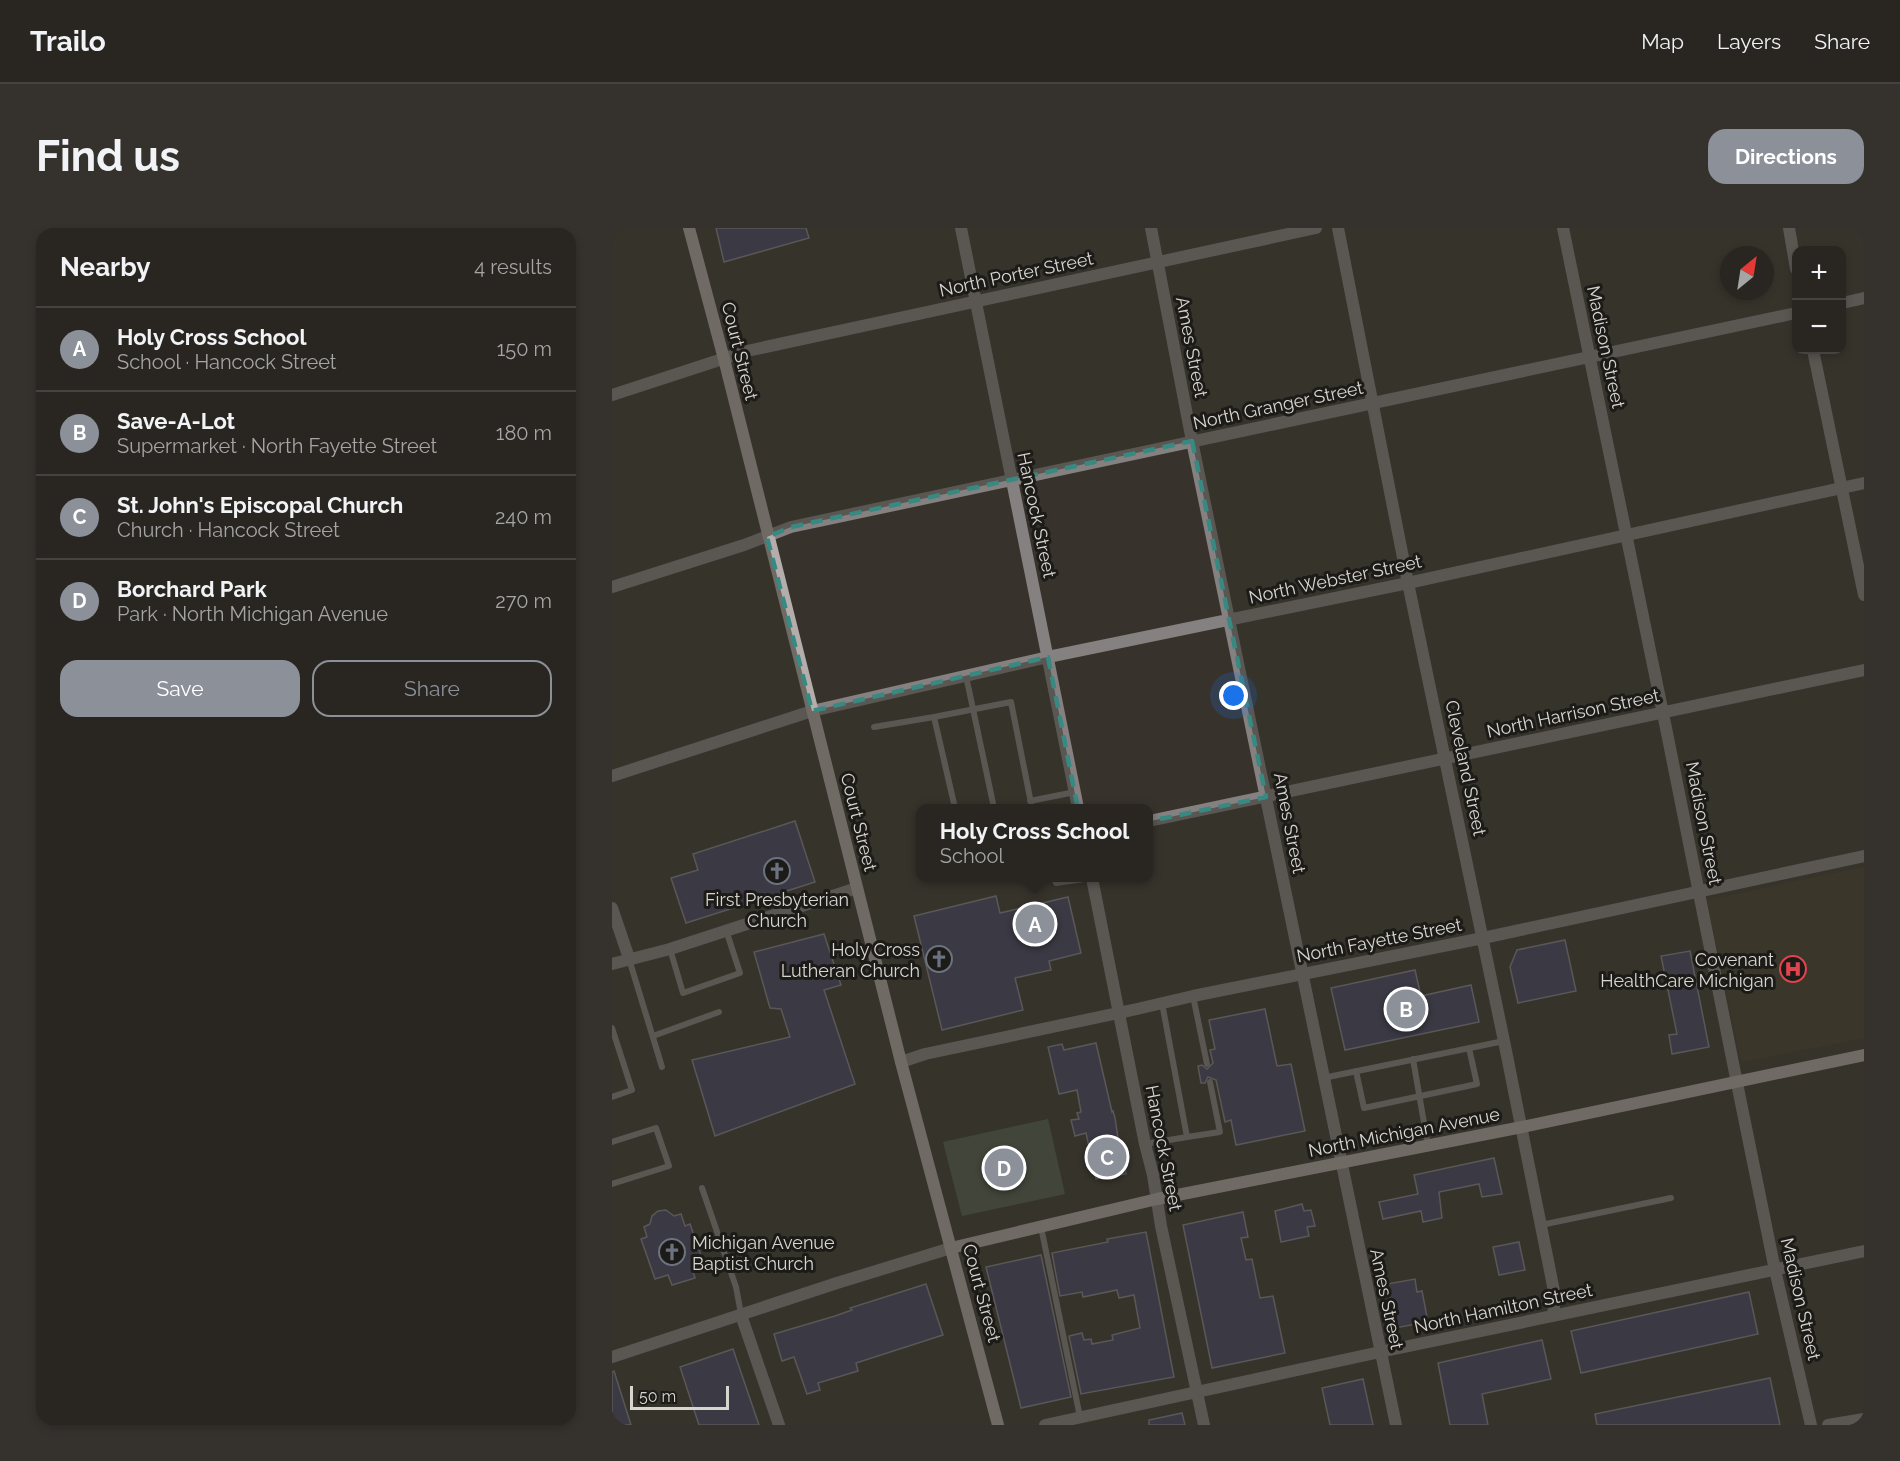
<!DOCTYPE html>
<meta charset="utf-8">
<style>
body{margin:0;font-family:Raleway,sans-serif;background:#35322e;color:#f1f3f6}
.controls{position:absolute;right:18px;top:18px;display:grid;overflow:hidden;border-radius:12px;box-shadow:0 3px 9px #0003}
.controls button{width:54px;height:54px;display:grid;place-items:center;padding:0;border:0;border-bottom:2px solid #45433f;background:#292621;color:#f1f3f6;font:30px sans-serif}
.compass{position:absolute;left:1108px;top:18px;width:54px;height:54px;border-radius:50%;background:#292621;box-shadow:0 3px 9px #0003;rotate:30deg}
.scale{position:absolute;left:18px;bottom:15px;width:99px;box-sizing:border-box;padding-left:6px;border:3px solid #d7d5d0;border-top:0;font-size:16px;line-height:21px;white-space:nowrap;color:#d7d5d0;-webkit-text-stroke:4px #1d1b18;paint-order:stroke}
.you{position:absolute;left:622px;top:468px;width:21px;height:21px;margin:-15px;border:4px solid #fff;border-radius:50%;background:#1a73e8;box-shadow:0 0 0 9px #1a73e833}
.badge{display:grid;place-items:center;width:39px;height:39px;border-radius:50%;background:#8c9099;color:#fff;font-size:20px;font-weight:700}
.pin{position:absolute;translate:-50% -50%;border:3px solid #fff;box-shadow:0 2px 6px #0006}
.popup{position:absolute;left:304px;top:576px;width:237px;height:78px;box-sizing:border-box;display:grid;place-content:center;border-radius:12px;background:#292621;filter:drop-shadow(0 2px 4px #0005);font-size:20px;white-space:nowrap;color:#a5a5a5}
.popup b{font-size:22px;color:#f1f3f6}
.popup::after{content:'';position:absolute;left:50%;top:100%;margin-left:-12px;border:12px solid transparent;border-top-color:#292621}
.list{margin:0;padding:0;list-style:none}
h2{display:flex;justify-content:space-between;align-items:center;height:78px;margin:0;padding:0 24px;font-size:26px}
h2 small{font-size:20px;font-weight:400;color:#a5a5a5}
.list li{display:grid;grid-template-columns:39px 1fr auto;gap:18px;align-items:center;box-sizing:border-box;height:84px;padding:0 24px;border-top:2px solid #45433f}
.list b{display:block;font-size:22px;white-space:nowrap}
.list p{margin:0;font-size:20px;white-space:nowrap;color:#a5a5a5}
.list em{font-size:20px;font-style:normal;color:#a5a5a5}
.actions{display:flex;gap:12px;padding:18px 24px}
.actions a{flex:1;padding:14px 0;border:2px solid #8c9099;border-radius:18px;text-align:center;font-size:21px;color:#8c9099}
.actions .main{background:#8c9099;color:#fff}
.map{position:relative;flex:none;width:1252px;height:1197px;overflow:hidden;border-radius:18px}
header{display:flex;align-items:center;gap:36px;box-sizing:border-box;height:84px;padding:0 30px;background:#292621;border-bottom:2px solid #45433f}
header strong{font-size:28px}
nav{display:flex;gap:33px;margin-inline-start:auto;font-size:21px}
.intro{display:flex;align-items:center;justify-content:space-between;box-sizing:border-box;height:144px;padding:0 36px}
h1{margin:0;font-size:42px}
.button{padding:15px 27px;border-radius:18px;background:#8c9099;color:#fff;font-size:21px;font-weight:700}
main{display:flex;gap:36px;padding:0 36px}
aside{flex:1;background:#292621;border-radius:18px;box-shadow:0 3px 9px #0003}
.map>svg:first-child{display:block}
.medical{fill:#423a29}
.green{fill:#505d4d}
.building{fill:#42425f;stroke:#83838c;stroke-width:1.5}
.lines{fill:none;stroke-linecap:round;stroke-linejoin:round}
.service{stroke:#868181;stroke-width:6}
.minor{stroke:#868181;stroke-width:12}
.tertiary{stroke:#868181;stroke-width:12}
.secondary{stroke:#b5adac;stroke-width:12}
.marked{fill:none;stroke:#378982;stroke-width:4.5;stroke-dasharray:12 8;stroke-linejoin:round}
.labels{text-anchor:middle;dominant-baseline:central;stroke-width:6;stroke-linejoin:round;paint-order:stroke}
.street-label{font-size:18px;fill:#d7d5d0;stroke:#1d1b18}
.poi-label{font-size:18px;fill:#d7d5d0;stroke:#1d1b18;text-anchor:end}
</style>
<header>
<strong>Trailo</strong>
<nav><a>Map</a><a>Layers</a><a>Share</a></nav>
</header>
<div class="intro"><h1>Find us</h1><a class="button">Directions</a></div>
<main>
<aside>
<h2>Nearby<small>4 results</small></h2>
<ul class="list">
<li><span class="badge">A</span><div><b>Holy Cross School</b><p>School · Hancock Street</p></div><em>150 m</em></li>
<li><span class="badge">B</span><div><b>Save-A-Lot</b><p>Supermarket · North Fayette Street</p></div><em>180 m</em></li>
<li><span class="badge">C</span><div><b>St. John's Episcopal Church</b><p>Church · Hancock Street</p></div><em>240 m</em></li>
<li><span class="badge">D</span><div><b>Borchard Park</b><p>Park · North Michigan Avenue</p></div><em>270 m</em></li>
</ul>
<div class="actions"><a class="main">Save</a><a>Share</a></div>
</aside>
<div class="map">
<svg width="1252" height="1197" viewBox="0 0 1252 1197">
<rect width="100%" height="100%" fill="#37332c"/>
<path class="medical" d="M1252,639V810L1129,834L1095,672Z"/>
<path class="green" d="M436,891L453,966L350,988L331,914Z"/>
<path class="building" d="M104,0H194L197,10L112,34Z
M183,593L203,654L74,695L59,650L86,642L81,626Z
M384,668L388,685L456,669L469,725L437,733L439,742L403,750L411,782L330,802L302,688Z
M212,706L229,757L212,762L243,856L103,908L80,832L178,809L169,781L158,780L142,724Z
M953,712L964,763L906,775L898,739L905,722Z
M1078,723L1097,819L1060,826L1057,807L1065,806L1049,728Z
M803,742L809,768L859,757L867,794L733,822L719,760Z
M653,781L665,838L679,836L693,903L624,917L619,892L613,894L604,852L596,849L593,855H589L586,838L590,837L595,841L601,835L598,822L603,821L597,792Z
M484,815L500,884L501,883L503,890L509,930H512L514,946L484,951L474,905L463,908L459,892L467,891L465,885L469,884L465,862L447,866L436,819L450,816L452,822Z
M882,930L890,966L870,969L867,956L827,964L830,990L811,994L809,983L771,991L767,974L806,966L802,947Z
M690,976L692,983L699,982L703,998L695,999L697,1008L669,1014L663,983Z
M54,982L62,988L69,986L73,998L78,996L92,1036L80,1040L83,1050L60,1057L56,1047L43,1051L29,1011L35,1009L32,999L38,996L40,988L46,983Z
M631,984L636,1009L629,1010L634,1032L640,1031L648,1070L661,1068L673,1125L600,1140L571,997Z
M534,1004L562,1149L469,1166L457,1108L470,1105L472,1112L479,1111L480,1116L501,1112L500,1107L528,1100L522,1067L507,1070L505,1062L471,1069L470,1064L448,1068L440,1025L496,1014L495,1011Z
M907,1014L913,1042L887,1047L881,1019Z
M429,1027L459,1169L409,1180L374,1039Z
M803,1051L805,1064L810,1063L816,1094L783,1100L775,1056Z
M314,1056L331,1107L244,1135L246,1143L206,1155L208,1162L195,1166L182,1129L170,1133L162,1106L223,1088L240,1082L238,1080Z
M1137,1064L1146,1106L969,1145L959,1103Z
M930,1112L939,1151L870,1166L876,1197H838L826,1135Z
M121,1121L147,1197H87L68,1139Z
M2,1143L19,1197H0V1144Z
M1158,1150L1168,1197H985L983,1186Z
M751,1151L761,1197H718L710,1160Z
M570,1185L573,1197H537V1192Z"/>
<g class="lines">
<path class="service" d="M354,448L382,580
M322,489L399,474L420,580
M262,499L322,489L343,580
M418,573L463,564
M442,650L444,655L480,650
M58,721L71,765L128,745L114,702
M17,731L50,839
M581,768L595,836
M0,800L20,862L0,869
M41,808L107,784
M801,831L816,918
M744,843L752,880L865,856L857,820
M711,850L892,813
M575,909L608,904L598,854
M0,914L44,900L57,938L0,956
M533,916L575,909L550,775
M90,960L124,1059L129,1086
M929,997L1059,970
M429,999L468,1189"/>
<path class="minor" d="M349,0L466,580
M539,0L580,213L784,1197
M726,0L796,355L892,813L943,1068L941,1088
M951,0L1054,500L1129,875L1163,1042L1199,1197
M1177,0L1184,41
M1230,75L1252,70
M1201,122L1252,367
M0,167L135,123L704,0
M0,359L132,317L179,299L1184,85
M0,548L200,483L436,429L796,355L1252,255
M537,593L1252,442
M480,650L533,916L541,947L549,998L592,1197
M0,680L17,730
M0,736L58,721L245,660
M289,834L313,826L525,781L581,768L871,710L1252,628
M129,1087L167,1197
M433,1197L768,1124L1252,1023
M1216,1197L1252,1191"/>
<path class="tertiary" d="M0,1129L225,1055L339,1020"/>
<path class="secondary" d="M77,0L112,131L289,834L386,1197
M339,1020L545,971L910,899L1252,827"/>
</g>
<path d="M0 0H1252V1197H0ZM580,213L654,569L471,607L436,429L200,483L155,309L179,299Z" fill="#37332c" fill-opacity=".55" fill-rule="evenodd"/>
<path class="marked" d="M580,213L654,569L471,607L436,429L200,483L155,309L179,299Z"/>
<defs>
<symbol id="church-ring" viewBox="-11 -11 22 22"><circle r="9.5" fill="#1d1b18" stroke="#6b7280" stroke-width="1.5"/><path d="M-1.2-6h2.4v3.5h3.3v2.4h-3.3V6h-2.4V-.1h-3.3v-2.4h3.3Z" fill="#6b7280"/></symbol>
<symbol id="hospital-ring" viewBox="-11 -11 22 22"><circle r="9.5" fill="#1d1b18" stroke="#e0444e" stroke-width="1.5"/><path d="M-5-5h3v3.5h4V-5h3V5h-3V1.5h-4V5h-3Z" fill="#e0444e"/></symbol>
</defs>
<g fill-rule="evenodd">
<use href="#church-ring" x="150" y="628" width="30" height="30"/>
<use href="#church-ring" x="312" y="716" width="30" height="30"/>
<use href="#hospital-ring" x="1166" y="726" width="30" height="30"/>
<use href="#church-ring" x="45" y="1009" width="30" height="30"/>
</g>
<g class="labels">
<g class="street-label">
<text transform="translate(404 46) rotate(-12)">North Porter Street</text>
<text transform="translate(580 119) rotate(79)">Ames Street</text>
<text transform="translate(994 119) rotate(78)">Madison Street</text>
<text transform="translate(128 123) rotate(76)">Court Street</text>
<text transform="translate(666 177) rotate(-12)">North Granger Street</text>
<text transform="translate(425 287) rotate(78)">Hancock Street</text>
<text transform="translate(723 351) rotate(-12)">North Webster Street</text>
<text transform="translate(961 485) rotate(-12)">North Harrison Street</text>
<text transform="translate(854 540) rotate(78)">Cleveland Street</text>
<text transform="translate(247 594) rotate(76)">Court Street</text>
<text transform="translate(678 595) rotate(79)">Ames Street</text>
<text transform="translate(1092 595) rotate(79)">Madison Street</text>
<text transform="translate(767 712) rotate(-11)">North Fayette Street</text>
<text transform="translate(792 904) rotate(-11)">North Michigan Avenue</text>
<text transform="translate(552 920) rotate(79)">Hancock Street</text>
<text transform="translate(370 1065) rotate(75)">Court Street</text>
<text transform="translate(775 1071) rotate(78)">Ames Street</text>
<text transform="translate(1189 1071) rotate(77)">Madison Street</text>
<text transform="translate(891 1080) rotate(-12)">North Hamilton Street</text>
</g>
<g class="poi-label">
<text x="165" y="671" text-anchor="middle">First Presbyterian<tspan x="165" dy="21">Church</tspan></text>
<text x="308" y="721">Holy Cross<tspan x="308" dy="21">Lutheran Church</tspan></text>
<text x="1162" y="731">Covenant<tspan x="1162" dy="21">HealthCare Michigan</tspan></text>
<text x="80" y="1014" text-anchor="start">Michigan Avenue<tspan x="80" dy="21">Baptist Church</tspan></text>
</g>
</g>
</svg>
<div class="controls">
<button>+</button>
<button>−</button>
</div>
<svg class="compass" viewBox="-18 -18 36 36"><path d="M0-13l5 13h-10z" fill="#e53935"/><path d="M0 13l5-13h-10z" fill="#a5a5a5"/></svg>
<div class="scale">50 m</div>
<div class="you"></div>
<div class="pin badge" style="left:423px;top:696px">A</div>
<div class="popup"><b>Holy Cross School</b>School</div>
<div class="pin badge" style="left:794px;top:781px">B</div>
<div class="pin badge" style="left:495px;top:929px">C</div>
<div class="pin badge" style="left:392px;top:940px">D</div>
</div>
</main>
